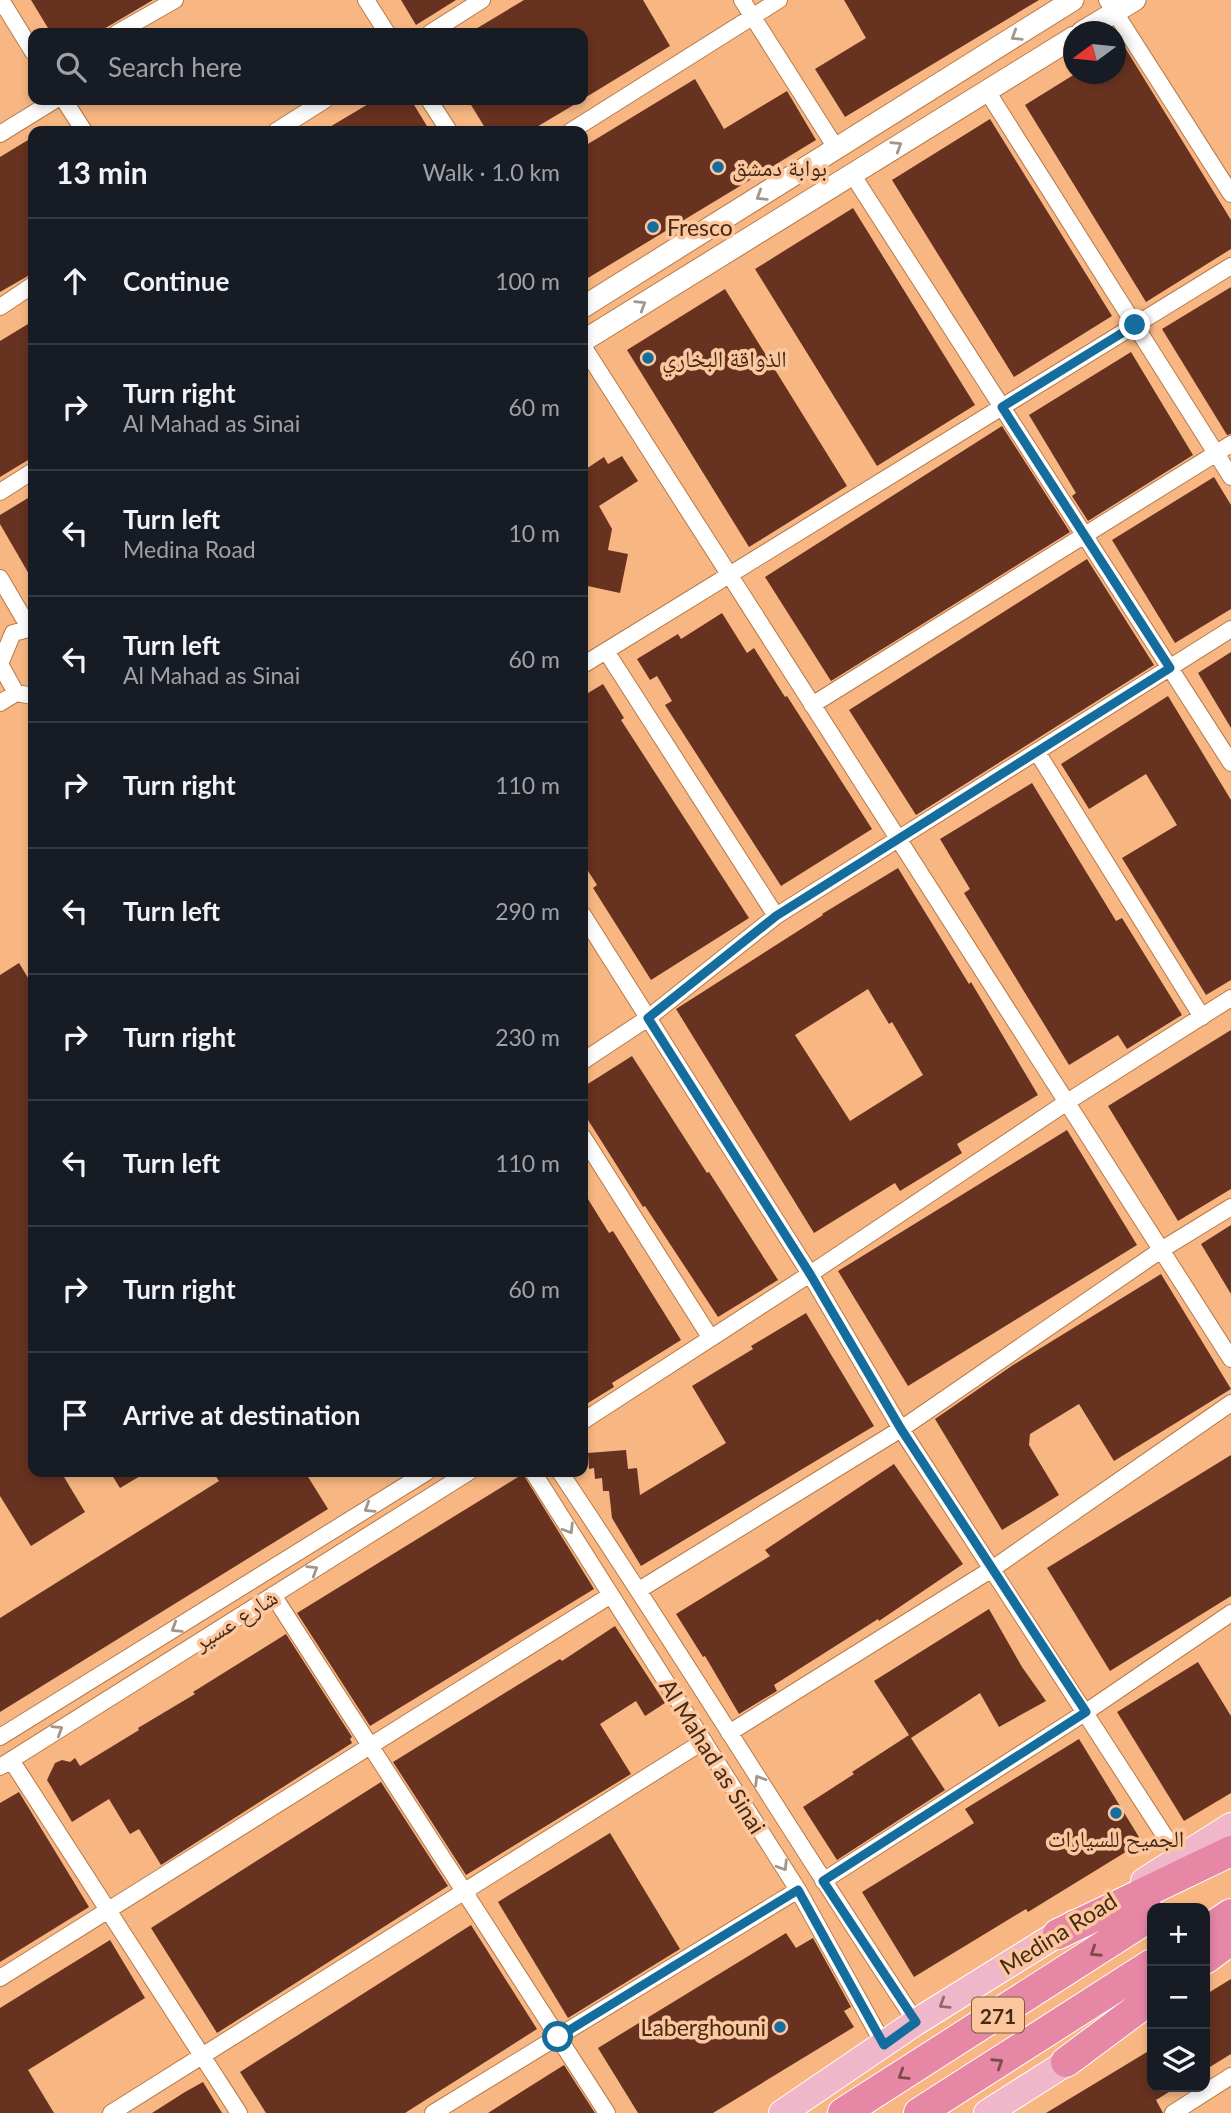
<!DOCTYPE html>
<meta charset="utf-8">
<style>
body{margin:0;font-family:Lato,"Noto Naskh Arabic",sans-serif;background:#20242c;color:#f1f3f6}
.controls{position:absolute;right:21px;bottom:21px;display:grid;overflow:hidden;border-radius:14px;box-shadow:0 4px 10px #0003}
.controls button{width:63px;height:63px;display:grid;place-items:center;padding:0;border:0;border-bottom:2px solid #363941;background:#171b24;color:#f1f3f6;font:35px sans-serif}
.compass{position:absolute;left:1063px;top:21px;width:63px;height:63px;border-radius:50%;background:#171b24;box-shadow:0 4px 10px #0003;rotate:255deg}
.stop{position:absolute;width:21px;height:21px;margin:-16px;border:5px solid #156d9d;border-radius:50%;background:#fff}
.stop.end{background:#156d9d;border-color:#fff;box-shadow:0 2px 7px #0008}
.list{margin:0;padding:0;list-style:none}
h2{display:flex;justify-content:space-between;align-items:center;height:91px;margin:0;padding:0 28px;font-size:30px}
h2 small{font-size:23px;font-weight:400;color:#9ea1a6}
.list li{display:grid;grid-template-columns:46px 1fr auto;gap:21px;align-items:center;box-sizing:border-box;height:126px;padding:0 28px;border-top:2px solid #363941}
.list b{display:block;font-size:26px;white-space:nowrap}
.list p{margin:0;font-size:23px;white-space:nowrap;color:#9ea1a6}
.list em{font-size:23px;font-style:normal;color:#9ea1a6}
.icon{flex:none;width:38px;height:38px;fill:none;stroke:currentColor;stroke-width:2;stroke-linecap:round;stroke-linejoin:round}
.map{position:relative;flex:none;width:1231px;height:2113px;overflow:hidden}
.search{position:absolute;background:#171b24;box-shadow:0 4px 10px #0003;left:28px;top:28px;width:560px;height:77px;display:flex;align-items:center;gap:18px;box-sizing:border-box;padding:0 24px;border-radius:14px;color:#9ea1a6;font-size:26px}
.panel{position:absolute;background:#171b24;box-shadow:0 4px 10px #0003;left:28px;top:126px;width:560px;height:1351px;border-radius:14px}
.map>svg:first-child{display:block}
.building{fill:#673220;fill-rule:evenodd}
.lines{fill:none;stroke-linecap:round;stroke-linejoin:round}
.minor-casing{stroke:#b77946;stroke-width:18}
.tertiary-casing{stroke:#b77946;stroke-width:23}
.primary-casing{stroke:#fff;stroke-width:28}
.motorway-casing{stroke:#fff;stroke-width:32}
.minor{stroke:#fff;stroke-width:16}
.tertiary{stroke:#fff;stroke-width:21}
.primary{stroke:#f0b7ca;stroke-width:26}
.motorway{stroke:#e687a6;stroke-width:30}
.oneway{stroke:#a2958a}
.oneway2{stroke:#7d4b48}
.oneway3{stroke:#926a67}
.route{stroke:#156d9d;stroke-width:9}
.poi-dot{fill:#156d9d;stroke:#fcc79e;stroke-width:2.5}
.labels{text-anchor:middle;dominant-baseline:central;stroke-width:7;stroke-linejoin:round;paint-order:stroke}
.shield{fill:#fcc79e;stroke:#7c5a3f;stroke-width:2}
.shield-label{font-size:21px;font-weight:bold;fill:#452b16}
.poi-label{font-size:23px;fill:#452b16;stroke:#fcc79e;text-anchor:start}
.street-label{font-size:23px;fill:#452b16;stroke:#fcc79e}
</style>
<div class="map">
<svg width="1231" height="2113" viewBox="0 0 1231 2113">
<rect width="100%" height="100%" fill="#f8b782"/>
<path class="building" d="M31,0H153L97,33H51Z
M401,0H456L416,25Z
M524,0H643L670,46L583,99V33H469Z
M844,0H1039L845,117L815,69L866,38Z
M1116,33L1231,220V249L1146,302L1025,105L1075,74H1116Z
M695,79L724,129L787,91L816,140L583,281V147Z
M375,100H411L430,131H323Z
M468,100H582L530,131H487Z
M990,119L1112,316L1014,377L892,180Z
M33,137V273L0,292V157Z
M853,208L975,405L877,466L755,269Z
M1231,287V434L1227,435L1162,329Z
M725,289L847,486L749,547L627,350Z
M33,321V457L0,477V341Z
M1131,352L1193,455L1088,521L1072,496L1076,493L1029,415Z
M1002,426L1070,532L831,681L765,577Z
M622,456L638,481L599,506L612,529L608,550L628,554L620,593L583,585V471L604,457L608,464Z
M1214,477L1231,505V609L1175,643L1112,540Z
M33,495V581L0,524V515Z
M1087,559L1154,665L916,815L849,710Z
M722,613L747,653L754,648L785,697L787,696L872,829L781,886L665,705L672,701L657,676L650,680L637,659L678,634L681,639Z
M1231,652V728L1198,673Z
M603,684L624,718L621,720L749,918L651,980L593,888L597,885L583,863V696Z
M1168,696L1231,800V980L1206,995L1122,858L1177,825L1146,774L1089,809L1061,764Z
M1032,783L1116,921L1122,918L1182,1015L1127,1049L1118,1035L1069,1065L964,893L970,889L940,839Z
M898,868L969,984L971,982L1038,1095L957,1144L962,1153L900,1191L895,1183L814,1233L676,1009L823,915L822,914ZM868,989L889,1024L892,1022L923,1075L850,1121L795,1035Z
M19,963L33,986V1472H61L85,1512L31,1546L0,1496V975Z
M1231,1030V1189L1178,1221L1108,1106Z
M632,1056L707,1173L709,1172L778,1280L718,1317L645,1206L643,1207L583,1112V1087Z
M1067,1130L1137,1245L908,1386L838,1271Z
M583,1191L609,1233L613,1231L681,1340L612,1383L614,1387L583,1406Z
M1231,1225V1294L1201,1244Z
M1161,1274L1231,1389L1114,1461L1079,1404L1030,1434L1029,1445L1059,1495L1002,1530L935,1419L1013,1365Z
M806,1313L874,1426L641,1566L612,1518L609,1491H603L602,1478L595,1479L594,1468L589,1469L588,1453L626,1450L628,1469L637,1468L640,1495L726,1443L692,1386L753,1349L751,1346Z
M1231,1455V1596L1110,1671L1047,1568Z
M894,1464L963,1564L879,1621L878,1619L774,1685L777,1691L739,1714L705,1656L703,1657L676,1614L770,1556L765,1550Z
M110,1472H147L120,1488Z
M213,1472H305L328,1509L0,1712V1618L219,1481Z
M523,1474L594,1589L370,1726L297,1613Z
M989,1609L1022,1667L1046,1701L999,1727L980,1693L911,1738L874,1681Z
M615,1626L665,1703L645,1716L636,1701L600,1724L631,1774L466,1875L393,1762L560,1659L562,1661Z
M286,1634L352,1737L350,1739L352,1743L161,1865L139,1829L130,1834L109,1799L72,1822L47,1780L55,1763L62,1760L70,1762L75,1758L80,1766L139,1730L138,1728L195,1694L193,1692Z
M1198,1662L1231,1716V1793L1184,1821L1117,1712Z
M909,1735L945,1790L837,1860L803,1807L854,1774L852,1772Z
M1079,1739L1142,1842L1028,1912L1026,1909L914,1977L862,1892L974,1823L965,1809Z
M381,1782L448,1886L217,2033L151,1928Z
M19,1792L89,1907L0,1962V1803Z
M610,1833L680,1949L568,2018L498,1902Z
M471,1925L537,2029L405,2113H266L240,2072Z
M786,1933L796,1948L813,1938L851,2007L844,2011L854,2027L713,2113H638L598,2048Z
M110,1940L145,1998L28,2070L54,2113H0V2008Z
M1231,1979V2054L1205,2070V1995Z
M1152,2049V2087H1177L1156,2100L1163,2113H1046Z
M564,2065L595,2113H488Z
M203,2082L222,2113H152L185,2092Z"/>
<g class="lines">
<defs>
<path id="minor" d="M1,0L33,52
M366,0L387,33
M742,0L836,148
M1107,0L1231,194
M117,33L175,0
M430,33L482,0
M987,91L1231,477
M64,100L84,131
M429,100L449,131
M276,131L325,100
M571,131L779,0
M0,134L55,100
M852,174L1231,763
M0,307L33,285
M583,346L1231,1359
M0,492L33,471
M0,578L30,629
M33,628L13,633L0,664L16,693L33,696
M606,651L776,916
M583,665L1231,266
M0,703L16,693
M812,705L1231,444
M1037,752L1202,1017
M583,915L810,1274L901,1429L1179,1858
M583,1061L648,1018L776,916L1231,629
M583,1137L710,1337
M583,1421L810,1274L1067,1102L1231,998
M533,1472L798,1890L884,2045
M560,1472C682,1653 795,1840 916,2022
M639,1590L901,1429L1161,1250L1231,1207
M273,1595L607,2113
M729,1733L992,1569L1231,1403
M0,1737L427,1472
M11,1760L239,2113
M0,1767L469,1472
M823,1881L1086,1712L1231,1613
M0,1978L611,1595
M111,2113L704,1741
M433,2113L798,1890
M1173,2113L1231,2076"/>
<path id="tertiary" d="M1082,32L1135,0
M583,307L1073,0
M583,341L1074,37"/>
<path id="primary" d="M1144,1881L1231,1826
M782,2113L916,2022L1075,1923
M987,2113L1083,2052"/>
<path id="motorway" d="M1205,1931L1231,1914
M1058,1934L1231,1851
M1205,1959L1231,1940
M1066,2062L1152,1998
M843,2113L1152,1915
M919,2113L1152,1964"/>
</defs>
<use href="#minor" class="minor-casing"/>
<use href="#tertiary" class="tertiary-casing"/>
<use href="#primary" class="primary-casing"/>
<use href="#motorway" class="motorway-casing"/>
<use href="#minor" class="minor"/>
<use href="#tertiary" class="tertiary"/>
<use href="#primary" class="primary"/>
<use href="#motorway" class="motorway"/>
</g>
<defs><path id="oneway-chevron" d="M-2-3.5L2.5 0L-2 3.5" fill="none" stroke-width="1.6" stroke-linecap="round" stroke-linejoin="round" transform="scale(1.75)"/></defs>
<g class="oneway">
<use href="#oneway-chevron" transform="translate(1016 36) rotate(148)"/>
<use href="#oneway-chevron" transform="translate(897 146) rotate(-32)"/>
<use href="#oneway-chevron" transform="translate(761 196) rotate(148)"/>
<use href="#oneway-chevron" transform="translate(641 305) rotate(-32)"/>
<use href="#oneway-chevron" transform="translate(369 1508) rotate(148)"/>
<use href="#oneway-chevron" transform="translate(569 1529) rotate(58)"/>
<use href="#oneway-chevron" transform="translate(313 1570) rotate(-32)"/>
<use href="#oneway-chevron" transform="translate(176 1628) rotate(148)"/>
<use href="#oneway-chevron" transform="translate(58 1730) rotate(-32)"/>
<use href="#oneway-chevron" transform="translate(759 1780) rotate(-122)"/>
<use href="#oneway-chevron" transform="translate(783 1866) rotate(58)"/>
</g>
<g class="oneway2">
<use href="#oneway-chevron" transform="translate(1095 1952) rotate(147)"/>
<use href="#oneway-chevron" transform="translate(998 2063) rotate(-33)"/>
<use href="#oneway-chevron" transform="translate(903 2075) rotate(148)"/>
</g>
<use class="oneway3" href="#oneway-chevron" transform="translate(944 2004) rotate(148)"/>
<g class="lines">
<path class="route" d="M558,2037L798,1890L884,2045L916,2022L823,1881L1086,1712L901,1429L810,1274L648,1018L776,916L1170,668L1002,407L1135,325"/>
</g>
<g class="poi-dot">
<circle cx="718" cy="167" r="7"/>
<circle cx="653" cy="227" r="7"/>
<circle cx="648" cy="358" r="7"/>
<circle cx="1116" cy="1813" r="7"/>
<circle cx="780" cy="2027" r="7"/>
</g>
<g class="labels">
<rect class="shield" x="972" y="1997.5" width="52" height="35" rx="5"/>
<g class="shield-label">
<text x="998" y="2015">271</text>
</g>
<g class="poi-label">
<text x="732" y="167">بوابة دمشق</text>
<text x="667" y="227">Fresco</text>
<text x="662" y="358">الذواقة البخاري</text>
<text x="1116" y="1838" text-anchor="middle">الجميح للسيارات</text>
<text x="766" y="2027" text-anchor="end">Laberghouni</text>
</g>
<g class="street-label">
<text transform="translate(235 1619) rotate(-32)">شارع عسير</text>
<text transform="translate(713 1756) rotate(58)">Al Mahad as Sinai</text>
<text transform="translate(1058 1933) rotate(-32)">Medina Road</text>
</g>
</g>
</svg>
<div class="controls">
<button>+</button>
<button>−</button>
<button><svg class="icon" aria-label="layers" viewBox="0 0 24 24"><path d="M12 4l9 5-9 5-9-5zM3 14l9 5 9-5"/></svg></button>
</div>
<svg class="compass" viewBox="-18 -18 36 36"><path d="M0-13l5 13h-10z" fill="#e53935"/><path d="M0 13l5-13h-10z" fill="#9ea1a6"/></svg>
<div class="stop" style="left:558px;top:2037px"></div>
<div class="stop end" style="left:1135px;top:325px"></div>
<div class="search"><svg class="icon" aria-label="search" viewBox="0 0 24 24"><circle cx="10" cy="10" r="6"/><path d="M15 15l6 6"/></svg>Search here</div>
<section class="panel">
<h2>13 min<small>Walk · 1.0 km</small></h2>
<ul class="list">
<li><svg class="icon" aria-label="ahead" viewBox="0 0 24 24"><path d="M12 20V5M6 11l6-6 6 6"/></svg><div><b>Continue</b></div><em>100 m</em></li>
<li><svg class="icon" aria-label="right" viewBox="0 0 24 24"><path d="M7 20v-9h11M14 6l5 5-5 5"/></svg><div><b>Turn right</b><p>Al Mahad as Sinai</p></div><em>60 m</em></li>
<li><svg class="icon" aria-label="left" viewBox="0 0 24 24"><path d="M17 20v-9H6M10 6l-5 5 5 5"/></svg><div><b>Turn left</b><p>Medina Road</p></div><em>10 m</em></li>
<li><svg class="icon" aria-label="left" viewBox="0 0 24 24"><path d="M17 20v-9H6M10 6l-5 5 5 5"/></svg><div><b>Turn left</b><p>Al Mahad as Sinai</p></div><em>60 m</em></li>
<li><svg class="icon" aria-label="right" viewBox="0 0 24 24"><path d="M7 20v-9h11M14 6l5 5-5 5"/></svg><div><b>Turn right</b></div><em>110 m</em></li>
<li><svg class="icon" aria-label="left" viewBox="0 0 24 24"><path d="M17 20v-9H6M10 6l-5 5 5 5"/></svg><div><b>Turn left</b></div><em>290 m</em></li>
<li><svg class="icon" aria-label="right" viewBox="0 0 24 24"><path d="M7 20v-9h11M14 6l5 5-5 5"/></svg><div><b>Turn right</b></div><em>230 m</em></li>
<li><svg class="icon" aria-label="left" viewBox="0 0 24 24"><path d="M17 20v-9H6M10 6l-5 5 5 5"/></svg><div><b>Turn left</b></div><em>110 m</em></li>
<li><svg class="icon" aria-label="right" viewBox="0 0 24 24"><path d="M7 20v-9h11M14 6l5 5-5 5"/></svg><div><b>Turn right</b></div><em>60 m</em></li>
<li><svg class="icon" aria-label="arrive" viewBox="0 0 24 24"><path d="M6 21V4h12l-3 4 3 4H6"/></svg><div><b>Arrive at destination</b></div></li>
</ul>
</section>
</div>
